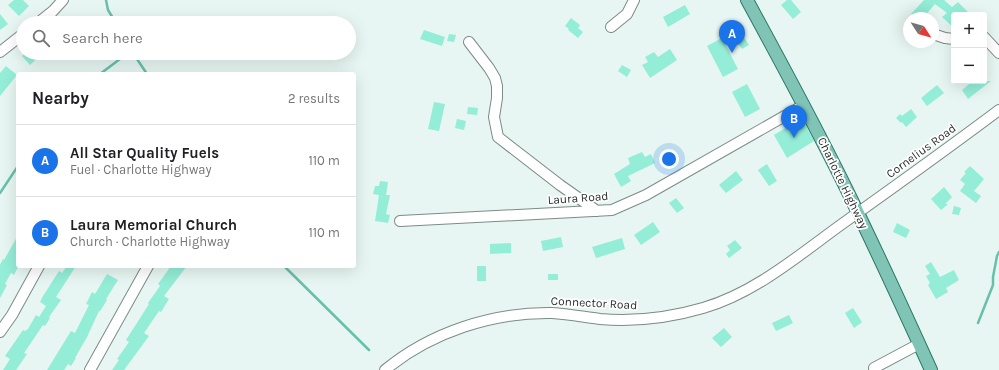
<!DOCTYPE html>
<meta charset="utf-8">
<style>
body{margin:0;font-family:Karla,sans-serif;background:#f6f6f6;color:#202124}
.controls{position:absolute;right:12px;top:12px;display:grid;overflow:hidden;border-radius:4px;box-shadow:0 4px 16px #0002}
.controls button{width:36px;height:36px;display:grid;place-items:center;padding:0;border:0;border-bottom:1px solid #e0e0e0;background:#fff;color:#202124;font:20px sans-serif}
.compass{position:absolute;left:903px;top:12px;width:36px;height:36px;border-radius:50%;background:#fff;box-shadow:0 4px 16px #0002;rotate:126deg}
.you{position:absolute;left:669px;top:159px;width:14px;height:14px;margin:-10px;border:3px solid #fff;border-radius:50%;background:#1a73e8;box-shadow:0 0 0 6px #1a73e833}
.badge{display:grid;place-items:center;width:26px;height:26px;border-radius:50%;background:#1a73e8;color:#fff;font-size:13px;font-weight:700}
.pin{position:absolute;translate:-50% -33px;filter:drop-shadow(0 1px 2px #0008)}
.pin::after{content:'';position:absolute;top:21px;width:14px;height:12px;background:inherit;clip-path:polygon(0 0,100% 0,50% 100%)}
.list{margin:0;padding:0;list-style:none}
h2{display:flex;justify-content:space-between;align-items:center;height:52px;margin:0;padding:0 16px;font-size:17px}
h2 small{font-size:13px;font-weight:400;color:#757577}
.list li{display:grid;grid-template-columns:26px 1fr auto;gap:12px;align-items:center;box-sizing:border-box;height:72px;padding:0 16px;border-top:1px solid #e0e0e0}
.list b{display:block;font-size:15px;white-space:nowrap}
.list p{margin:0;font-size:13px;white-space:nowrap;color:#757577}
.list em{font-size:13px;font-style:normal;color:#757577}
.icon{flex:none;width:22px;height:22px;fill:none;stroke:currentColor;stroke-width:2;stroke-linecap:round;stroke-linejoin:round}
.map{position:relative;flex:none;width:999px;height:370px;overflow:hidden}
.search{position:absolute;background:#fff;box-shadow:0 4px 16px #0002;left:16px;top:16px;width:340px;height:44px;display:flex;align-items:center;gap:10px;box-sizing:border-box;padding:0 14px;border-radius:22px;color:#757577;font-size:15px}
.panel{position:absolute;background:#fff;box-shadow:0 4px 16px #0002;left:16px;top:72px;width:340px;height:196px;border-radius:4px}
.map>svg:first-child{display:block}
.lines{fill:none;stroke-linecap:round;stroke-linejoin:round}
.stream{stroke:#68c0ab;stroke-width:2.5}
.building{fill:#94edd7}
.minor-casing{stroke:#7d8b87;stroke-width:12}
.major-casing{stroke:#2b7667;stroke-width:14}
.minor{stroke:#fff;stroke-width:10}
.major{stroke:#80c4b6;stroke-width:12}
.labels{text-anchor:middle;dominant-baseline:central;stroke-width:3.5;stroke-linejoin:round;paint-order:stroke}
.street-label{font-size:12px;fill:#292f2d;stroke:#fff}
</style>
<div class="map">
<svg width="999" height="370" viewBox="0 0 999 370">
<rect width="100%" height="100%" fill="#e7f6f2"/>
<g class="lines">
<path class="stream" d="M106,0L108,10L116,23
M133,53L147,74
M100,74L128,53
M0,193L18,166
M284,266L369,350
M978,323L993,285V277L997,256L999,252"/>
</g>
<path class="building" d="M14,0H23L29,6L19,16L8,5Z
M787,0H791L801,12L793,19L781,5Z
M924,0H944L952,7L958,2L971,15H954V28L942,17L947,13L935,4L923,18H916L911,14Z
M685,5L690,14L668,27L663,17Z
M0,14L8,24L0,30Z
M571,18L580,25L578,28L583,32L578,38L568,30L569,29L565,26Z
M424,30L445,37L442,46L420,39Z
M740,31L749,45L742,49L733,36Z
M449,34L456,35L454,42L447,41Z
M720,34L738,69L723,77L707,46L720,39Z
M670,49L677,60L650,78L642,65L648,62L645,57L654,52L658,57Z
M25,53H43L30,65L22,56Z
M622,65L631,70L627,77L618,71Z
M6,66L17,75L0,96V73Z
M973,81H991L968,99L962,90Z
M747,84L760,109L745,117L732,92Z
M937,85L944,93L927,106L921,98Z
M434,102L445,104L439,131L428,129Z
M468,107L478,108L477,115L467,114Z
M911,109L917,117L906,127L902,122L901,123L896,118L900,114L902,116Z
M802,118L814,141L787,158L774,135Z
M457,119L466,121L464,130L455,128Z
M642,152L645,157L651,154L655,163L628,176L631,181L621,187L614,174L630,164L628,158Z
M767,164L777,181L769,186L758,170Z
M970,166L984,179L974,191L981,196L976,203L960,191L965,184L960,180L966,173L964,172Z
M736,171L743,180L726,193L719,185Z
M380,181L388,182L386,195H390L386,214L390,215L388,223L375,221L379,195L373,194L375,186H379Z
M944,187L952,197L945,204H948L941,210L931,199Z
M676,198L684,208L677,213L669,203Z
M954,206L961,208L959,215L952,214Z
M653,222L660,232L641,245L634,235Z
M897,223L910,230L906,238L893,232Z
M18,235V267L14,275L11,273L5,284L7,285L0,298V265L3,259L4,260Z
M561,237L563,247L543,251L541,241Z
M622,238L625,249L596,258L592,247Z
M735,240L742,248L729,258L726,254L730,250L727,246Z
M511,243V253L490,254V244Z
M931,262L940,277L954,270L959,280L946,288L948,292L936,299L928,285L930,283L926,276L930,274L925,266Z
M67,266H76L56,297L61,300L49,317L50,318L45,326L43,325L24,353L27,354L16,370H3L10,359L5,356L23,330L25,331L28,329L36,315L39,317L46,306L40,302L43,296L59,271L62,273Z
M171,266H187L164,296L169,299L161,312L159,311L144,333L149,336L124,370H112L119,360L117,359L129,342L126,340L149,304L148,303L160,286L158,284Z
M477,266H486V281H477Z
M107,274L118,280L106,299L107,300L104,305L100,311H99L87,337L75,358H76L71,366L68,364L64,370H47L71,331L75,333L89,305L86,304L92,292L95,294Z
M548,274H558V280H548Z
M853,308L862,322L854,328L845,313Z
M789,315L793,323L776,331L772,323Z
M724,328L732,337L721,347L712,338Z"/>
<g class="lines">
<defs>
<path id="minor" d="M38,23L53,11L63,0
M611,27L627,14L634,0
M933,34L945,38L954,39
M984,37L999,53
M469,42L489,68L495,78L497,86V98L494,117L498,137L560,185L597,211
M0,52L23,34
M400,221L612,210L646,195L804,105
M0,332L12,315L39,266
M874,368L919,344
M90,370L148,266
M385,370C431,332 493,312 552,313C568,314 584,317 600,319C636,322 669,318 703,308C755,293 799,255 842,224C894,187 947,149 999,110"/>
<path id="major" d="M747,0C785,70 824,141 858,213C883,265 907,317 931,370"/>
</defs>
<use href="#minor" class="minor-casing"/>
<use href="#major" class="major-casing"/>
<use href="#minor" class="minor"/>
<use href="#major" class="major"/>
</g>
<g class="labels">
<g class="street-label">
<text transform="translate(921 151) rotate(-36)">Cornelius Road</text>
<text transform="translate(843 183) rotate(64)">Charlotte Highway</text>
<text transform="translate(578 198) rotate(-4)">Laura Road</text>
<text transform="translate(594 303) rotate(3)">Connector Road</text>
</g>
</g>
</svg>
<div class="controls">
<button>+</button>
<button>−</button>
</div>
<svg class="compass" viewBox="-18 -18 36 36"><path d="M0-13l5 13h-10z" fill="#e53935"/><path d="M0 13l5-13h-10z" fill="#757577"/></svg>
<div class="you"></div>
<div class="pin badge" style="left:732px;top:53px">A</div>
<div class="pin badge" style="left:794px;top:138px">B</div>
<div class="search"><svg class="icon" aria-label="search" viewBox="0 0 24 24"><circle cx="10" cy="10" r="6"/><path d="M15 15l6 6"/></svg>Search here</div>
<section class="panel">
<h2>Nearby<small>2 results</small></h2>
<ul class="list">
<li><span class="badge">A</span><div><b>All Star Quality Fuels</b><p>Fuel · Charlotte Highway</p></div><em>110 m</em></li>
<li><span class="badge">B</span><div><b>Laura Memorial Church</b><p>Church · Charlotte Highway</p></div><em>110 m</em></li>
</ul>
</section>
</div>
